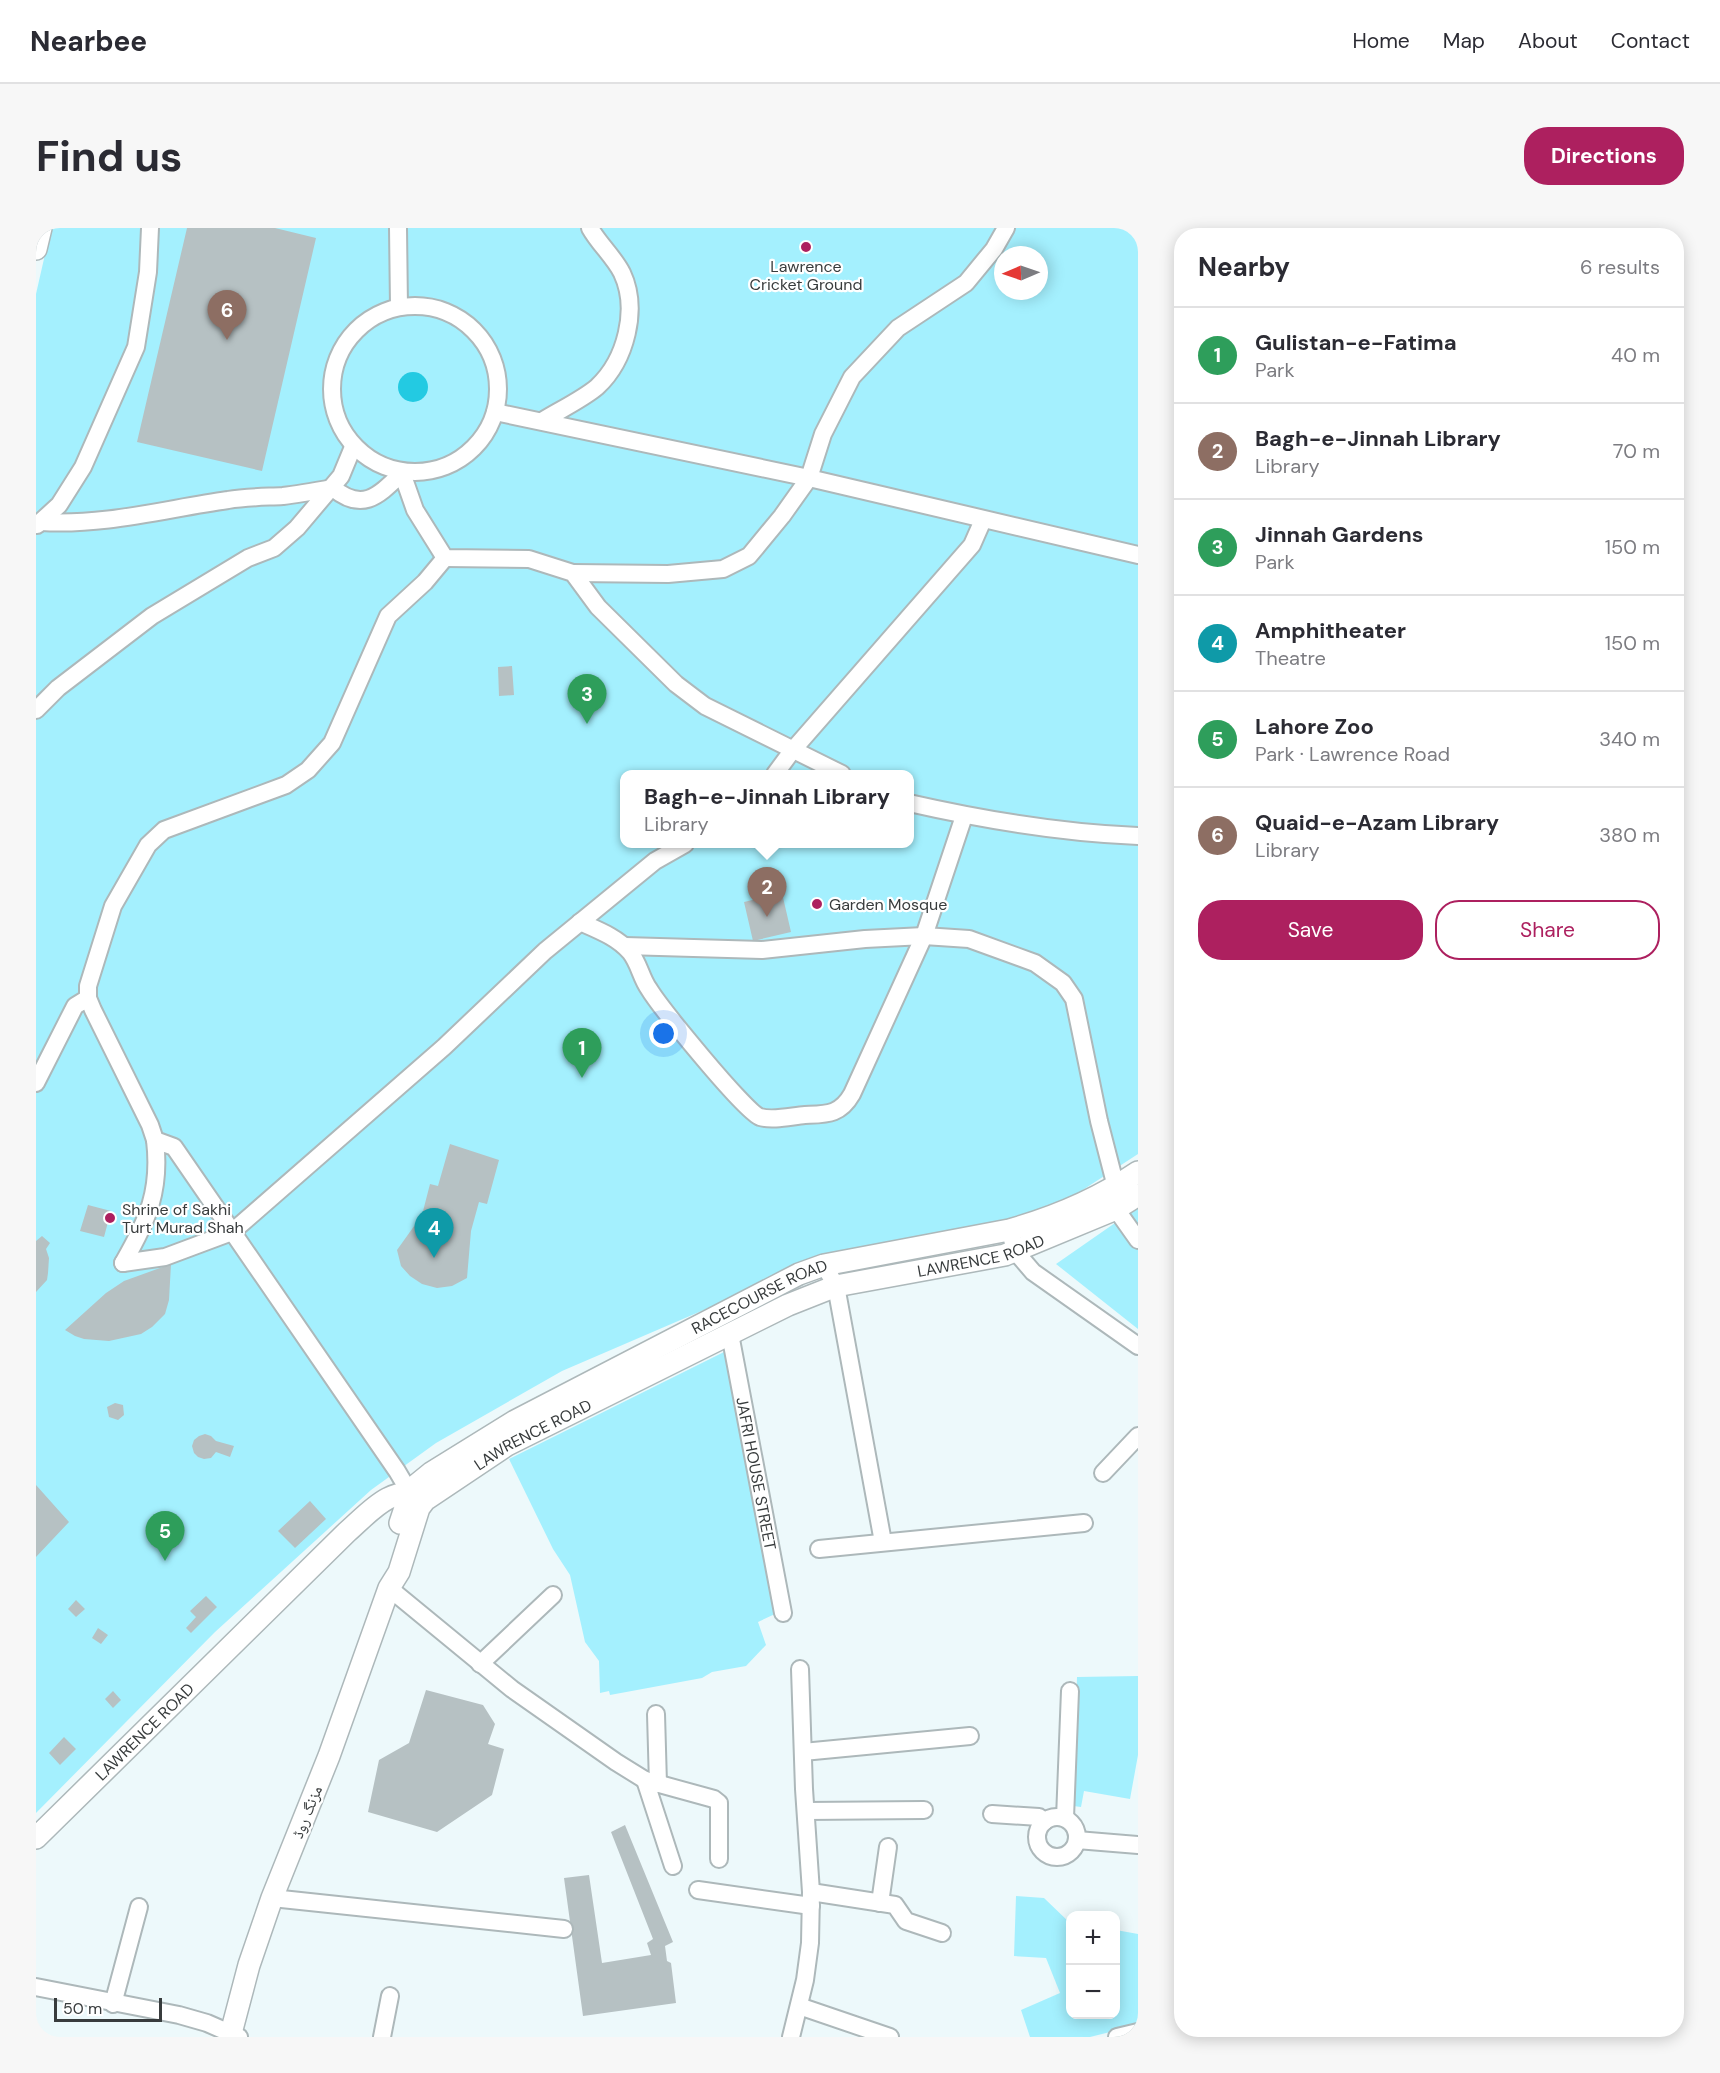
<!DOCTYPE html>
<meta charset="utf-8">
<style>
body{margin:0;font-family:"DM Sans","Noto Naskh Arabic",sans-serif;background:#f7f7f7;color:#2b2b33}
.controls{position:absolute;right:18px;bottom:18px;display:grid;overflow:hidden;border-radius:12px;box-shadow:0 3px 15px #0003}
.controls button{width:54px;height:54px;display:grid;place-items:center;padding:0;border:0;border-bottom:2px solid #e1e1e2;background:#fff;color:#2b2b33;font:30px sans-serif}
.compass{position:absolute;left:958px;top:18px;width:54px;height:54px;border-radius:50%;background:#fff;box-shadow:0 3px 15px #0003;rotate:268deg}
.scale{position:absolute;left:18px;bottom:15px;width:108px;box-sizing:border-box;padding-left:6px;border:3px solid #383c3d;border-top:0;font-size:16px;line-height:21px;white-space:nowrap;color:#383c3d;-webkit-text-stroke:4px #fff;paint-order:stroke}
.you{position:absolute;left:628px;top:806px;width:21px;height:21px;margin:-15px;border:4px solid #fff;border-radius:50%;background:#1a73e8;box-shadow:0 0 0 9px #1a73e833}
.badge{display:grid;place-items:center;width:39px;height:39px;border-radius:50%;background:#ad205f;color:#fff;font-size:20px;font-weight:700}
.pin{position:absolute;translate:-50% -50px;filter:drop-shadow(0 2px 3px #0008)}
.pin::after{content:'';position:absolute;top:32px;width:21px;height:18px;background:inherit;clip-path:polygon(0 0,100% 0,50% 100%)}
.popup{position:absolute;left:584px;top:542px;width:294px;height:78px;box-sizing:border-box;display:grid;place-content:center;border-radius:12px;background:#fff;filter:drop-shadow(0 2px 4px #0005);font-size:20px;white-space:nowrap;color:#7c7c81}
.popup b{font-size:22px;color:#2b2b33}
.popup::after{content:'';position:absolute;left:50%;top:100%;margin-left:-12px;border:12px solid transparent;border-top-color:#fff}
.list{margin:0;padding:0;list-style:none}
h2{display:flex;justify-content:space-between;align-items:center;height:78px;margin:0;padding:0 24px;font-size:26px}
h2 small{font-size:20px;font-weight:400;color:#7c7c81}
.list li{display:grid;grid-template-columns:39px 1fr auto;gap:18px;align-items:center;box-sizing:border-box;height:96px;padding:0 24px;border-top:2px solid #e1e1e2}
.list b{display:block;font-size:22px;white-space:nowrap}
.list p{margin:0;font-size:20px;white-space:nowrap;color:#7c7c81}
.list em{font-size:20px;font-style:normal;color:#7c7c81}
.actions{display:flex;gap:12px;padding:18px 24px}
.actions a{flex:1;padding:14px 0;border:2px solid #ad205f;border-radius:24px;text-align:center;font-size:21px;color:#ad205f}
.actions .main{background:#ad205f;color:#fff}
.map{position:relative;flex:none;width:1102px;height:1809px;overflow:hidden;border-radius:24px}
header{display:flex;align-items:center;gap:36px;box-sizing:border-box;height:84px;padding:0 30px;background:#fff;border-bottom:2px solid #e1e1e2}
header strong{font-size:28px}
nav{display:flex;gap:33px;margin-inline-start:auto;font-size:21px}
.intro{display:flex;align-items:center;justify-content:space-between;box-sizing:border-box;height:144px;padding:0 36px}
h1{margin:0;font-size:42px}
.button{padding:15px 27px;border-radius:24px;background:#ad205f;color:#fff;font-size:21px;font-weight:700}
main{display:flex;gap:36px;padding:0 36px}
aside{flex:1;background:#fff;border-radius:24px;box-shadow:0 3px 15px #0003}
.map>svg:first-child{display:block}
.green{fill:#a4f0fe;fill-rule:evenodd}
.water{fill:#23cae2}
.building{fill:#b6c1c3}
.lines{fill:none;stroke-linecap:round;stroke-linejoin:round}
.minor-casing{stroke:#adb8ba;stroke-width:20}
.major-casing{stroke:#adb8ba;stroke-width:24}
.minor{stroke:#fff;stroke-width:16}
.major{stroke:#fff;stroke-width:21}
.poi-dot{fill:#ad205f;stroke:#fff;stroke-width:2}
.labels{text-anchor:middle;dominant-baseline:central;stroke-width:4.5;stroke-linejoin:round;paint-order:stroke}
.poi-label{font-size:16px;fill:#383c3d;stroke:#fff;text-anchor:start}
.street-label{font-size:16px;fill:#383c3d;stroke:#fff}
</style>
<header>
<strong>Nearbee</strong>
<nav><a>Home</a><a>Map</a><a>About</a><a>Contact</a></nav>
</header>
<div class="intro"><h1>Find us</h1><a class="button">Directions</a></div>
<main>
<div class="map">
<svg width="1102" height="1809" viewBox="0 0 1102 1809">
<rect width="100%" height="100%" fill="#edf9fb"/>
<path class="green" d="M15,0H1102V926L1039,967L973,992L793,1025L742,1046L684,1075L526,1143L400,1215L335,1262L179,1404L0,1585V66ZM967,27H1003V63H967ZM588,546H873V616H588Z
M1102,979V1101L1020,1036Z
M692,1122L739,1386L722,1394L730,1417L710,1438L676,1444L666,1450L574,1467L573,1463L564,1465L563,1433L549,1414L534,1347L517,1321L473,1231Z
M1102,1448V1527L1094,1571L1048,1563L1045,1579L1037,1578L1041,1449Z
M980,1668L1008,1670L1034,1695V1786H1080V1702L1102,1706V1797L1054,1809H994L985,1782L1024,1765L1010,1730L978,1728Z"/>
<path class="water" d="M362 159a15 15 0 1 1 30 0a15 15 0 1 1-30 0Z"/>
<path class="building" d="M151,0H239L280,10L226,243L101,214Z
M476,438L478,467L463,468L462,439Z
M746,665L755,704L717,713L708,674Z
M414,916L463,932L451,976L443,974L435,1003L431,1050L416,1058L401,1060L386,1056L374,1048L365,1038L361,1022L386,987L394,956L402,958Z
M52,977L75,983L68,1009L44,1003Z
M6,1008L14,1015L10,1021L13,1030L12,1045L11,1052L0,1064V1013Z
M135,1036L133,1072L129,1086L116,1099L105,1106L73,1113L48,1111L39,1108L29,1102L70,1065L88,1053Z
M79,1175L87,1177L88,1187L82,1192L73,1189L71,1179Z
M169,1206L175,1208L180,1213L198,1218L194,1229L180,1224L175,1230L168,1231L162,1229L158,1225L156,1218L158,1212L163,1208Z
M0,1257L33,1294L0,1329Z
M274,1273L290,1291L259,1320L242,1303Z
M170,1368L181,1379L155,1405L150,1400L160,1389L154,1383Z
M40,1372L49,1381L40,1389L32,1381Z
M62,1400L72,1407L65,1416L56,1410Z
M390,1462L447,1477L459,1496L452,1516L468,1521L456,1567L401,1604L332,1584L343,1532L373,1515Z
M77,1463L85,1472L77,1480L69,1471Z
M28,1509L40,1521L24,1537L13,1525Z
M589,1597L637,1714L629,1718L631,1733L635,1735L640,1775L547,1788L528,1650L553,1647L566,1735L615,1727L611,1715L617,1711L575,1604Z"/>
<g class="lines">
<defs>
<g id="minor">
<path d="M362,0L363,79"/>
<circle cx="379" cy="161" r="83"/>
<path d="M459,184L773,250L1102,327"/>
<path d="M506,193C522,183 547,171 561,159C590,132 603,81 586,45C578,29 563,16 554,0"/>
<path d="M5,294C68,298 129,281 192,272C210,269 228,269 247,268C263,266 280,263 297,260C327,285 343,267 366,245L379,282L409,330L493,331L537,345L562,379L640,456L669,478L806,546"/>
<path d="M1,297L23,277L47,239L100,119L112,44L114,0"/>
<path d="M537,345L632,346L687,341L713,328L746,288L773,250L787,206L816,149L862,100L930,55L958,21L970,0"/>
<path d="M0,482L22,460L116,388L212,330L238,320L261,300L305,248L317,219"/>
<path d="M739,546L756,523L936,317L947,292"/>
<path d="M873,575C948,592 1025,605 1102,608"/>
<path d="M544,694C562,702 581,709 594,724C603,735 605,750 613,761C624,779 709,884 724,889C737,893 756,888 769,887C791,886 804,887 816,866L888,708L928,588"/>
<path d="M589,718L726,722L829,711L888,708L933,711L999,735L1027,755L1038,771L1063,893L1080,959L1085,966"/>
<path d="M0,855L39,778L52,770"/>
<path d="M1080,981L1102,1012"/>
<path d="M976,1011L979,1023L997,1044L1102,1118"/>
<path d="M87,1035L129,1029L196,1004L408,819L509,723L619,633L649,616"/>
<path d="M87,1035C112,992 125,962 119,912"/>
<path d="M788,1037L800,1058L847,1314"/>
<path id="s1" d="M694,1106L747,1385"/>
<path d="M1067,1245L1102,1208"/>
<path d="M374,1265L361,1243L138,919L119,912L114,897L57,782L52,770V758L77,678L112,617L128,602L250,557L272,542L296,515L352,388L389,354L409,330"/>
<path d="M783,1321L1048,1295"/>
<path d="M353,1360L476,1461L580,1534L609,1552L678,1571L683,1575V1631"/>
<path d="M444,1436L517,1367"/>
<path d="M620,1486L622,1556"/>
<path d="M767,1524L934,1508"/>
<path d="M609,1552L637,1638"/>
<path d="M770,1583L888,1582"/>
<path d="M956,1586L1003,1589L1008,1594"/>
<circle cx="1021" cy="1609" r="20"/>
<path d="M1029,1590L1034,1463"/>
<path d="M1041,1612L1102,1617"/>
<path d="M662,1662L775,1678"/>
<path d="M775,1664L859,1677L870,1693L906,1705"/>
<path d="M236,1670L528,1701"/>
<path d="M844,1675L852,1619"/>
<path d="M0,1759L143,1787L171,1795L203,1809"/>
<path d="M77,1776L103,1679"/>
<path d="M763,1778L854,1809"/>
<path d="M346,1809L354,1768"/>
<path d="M755,1809L769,1752L774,1715L775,1664L768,1561L764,1441"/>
<path d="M1081,1809L1102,1804"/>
</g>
<g id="major">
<path d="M0,21L5,0"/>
<path id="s2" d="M364,1295L374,1265L379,1258L395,1245L479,1193L763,1046L788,1037L973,1002C1020,989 1062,971 1102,944"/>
<path id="s3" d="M0,1610L311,1304C332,1286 357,1254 386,1270"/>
<path id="s4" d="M194,1809L213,1737L236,1670L293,1528L353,1360L363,1344L383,1280L389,1272L471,1217L752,1077L800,1058L969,1027L1080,981L1102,967"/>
</g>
</defs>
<use href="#minor" class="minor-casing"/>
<use href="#major" class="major-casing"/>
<use href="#minor" class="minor"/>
<use href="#major" class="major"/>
</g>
<g class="poi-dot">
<circle cx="770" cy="19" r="6"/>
<circle cx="781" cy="676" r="6"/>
<circle cx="74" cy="990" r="6"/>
</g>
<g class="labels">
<g class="poi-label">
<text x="770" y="38" text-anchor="middle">Lawrence<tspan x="770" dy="18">Cricket Ground</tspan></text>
<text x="793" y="676">Garden Mosque</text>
<text x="86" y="981">Shrine of Sakhi<tspan x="86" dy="18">Turt Murad Shah</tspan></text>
</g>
<g class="street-label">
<text stroke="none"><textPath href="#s4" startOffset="1185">LAWRENCE ROAD</textPath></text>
<text stroke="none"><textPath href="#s2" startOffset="434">RACECOURSE ROAD</textPath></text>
<text stroke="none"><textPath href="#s4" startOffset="699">LAWRENCE ROAD</textPath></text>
<text stroke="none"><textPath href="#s1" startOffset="142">JAFRI HOUSE STREET</textPath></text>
<text stroke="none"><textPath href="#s3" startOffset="152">LAWRENCE ROAD</textPath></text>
<text transform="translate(271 1584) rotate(-68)">مزنگ روڈ</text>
</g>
</g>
</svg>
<div class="controls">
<button>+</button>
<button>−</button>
</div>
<svg class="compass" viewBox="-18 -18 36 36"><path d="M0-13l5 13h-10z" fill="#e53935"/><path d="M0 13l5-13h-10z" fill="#7c7c81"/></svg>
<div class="scale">50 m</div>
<div class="you"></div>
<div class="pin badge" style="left:546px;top:850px;background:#2e9e5b">1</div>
<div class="pin badge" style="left:731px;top:689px;background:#8d6e63">2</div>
<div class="popup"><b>Bagh-e-Jinnah Library</b>Library</div>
<div class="pin badge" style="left:551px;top:496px;background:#2e9e5b">3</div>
<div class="pin badge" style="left:398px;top:1030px;background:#0f9aa8">4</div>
<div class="pin badge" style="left:129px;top:1333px;background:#2e9e5b">5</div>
<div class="pin badge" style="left:191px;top:112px;background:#8d6e63">6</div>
</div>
<aside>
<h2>Nearby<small>6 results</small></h2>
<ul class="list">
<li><span class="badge" style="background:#2e9e5b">1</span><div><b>Gulistan-e-Fatima</b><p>Park</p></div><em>40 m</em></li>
<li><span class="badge" style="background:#8d6e63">2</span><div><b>Bagh-e-Jinnah Library</b><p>Library</p></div><em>70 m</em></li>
<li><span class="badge" style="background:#2e9e5b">3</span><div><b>Jinnah Gardens</b><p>Park</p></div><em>150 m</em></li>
<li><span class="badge" style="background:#0f9aa8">4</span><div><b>Amphitheater</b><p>Theatre</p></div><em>150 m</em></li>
<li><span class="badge" style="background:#2e9e5b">5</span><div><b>Lahore Zoo</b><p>Park · Lawrence Road</p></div><em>340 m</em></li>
<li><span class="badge" style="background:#8d6e63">6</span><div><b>Quaid-e-Azam Library</b><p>Library</p></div><em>380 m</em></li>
</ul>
<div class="actions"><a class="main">Save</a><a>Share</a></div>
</aside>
</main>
